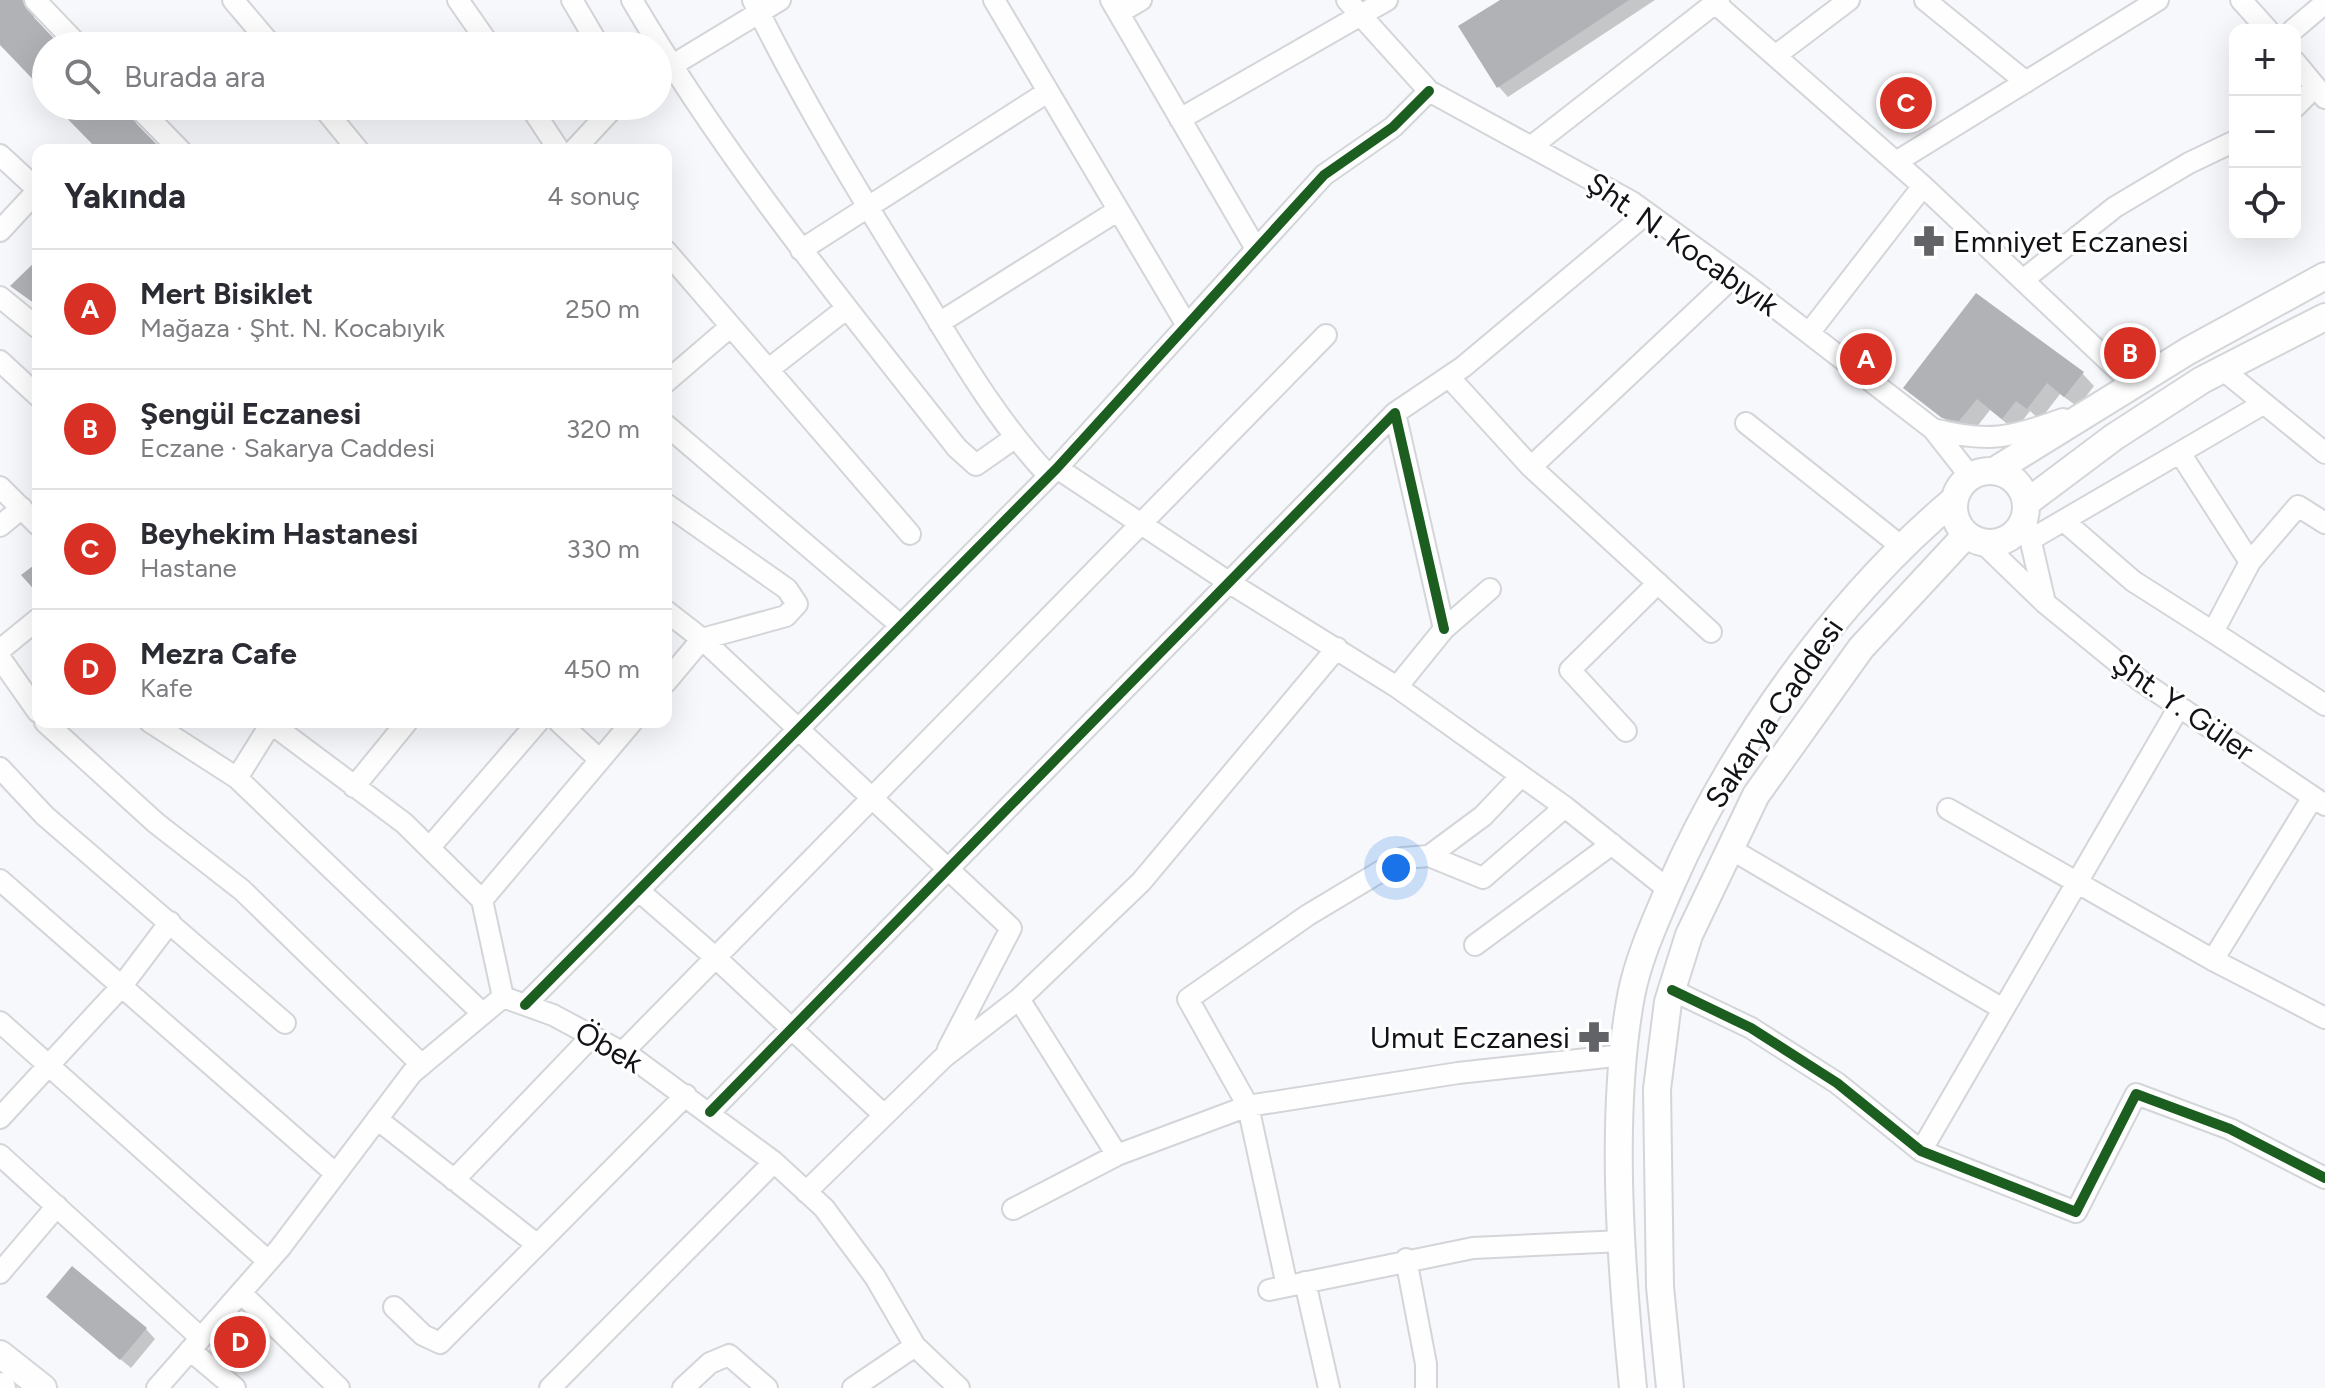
<!DOCTYPE html>
<html lang="tr">
<meta charset="utf-8">
<style>
body{margin:0;font-family:Figtree,sans-serif;background:#f2f2f3;color:#2b2b33}
.controls{position:absolute;right:24px;top:24px;display:grid;overflow:hidden;border-radius:16px;box-shadow:0 8px 32px #0002}
.controls button{width:72px;height:72px;display:grid;place-items:center;padding:0;border:0;border-bottom:2px solid #e1e1e2;background:#fff;color:#2b2b33;font:40px sans-serif}
.you{position:absolute;left:1396px;top:868px;width:28px;height:28px;margin:-20px;border:6px solid #fff;border-radius:50%;background:#1a73e8;box-shadow:0 0 0 12px #1a73e833}
.badge{display:grid;place-items:center;width:52px;height:52px;border-radius:50%;background:#d93025;color:#fff;font-size:26px;font-weight:700}
.pin{position:absolute;translate:-50% -50%;border:4px solid #fff;box-shadow:0 2px 8px #0006}
.list{margin:0;padding:0;list-style:none}
h2{display:flex;justify-content:space-between;align-items:center;height:104px;margin:0;padding:0 32px;font-size:34px}
h2 small{font-size:26px;font-weight:400;color:#7c7c81}
.list li{display:grid;grid-template-columns:52px 1fr auto;gap:24px;align-items:center;box-sizing:border-box;height:120px;padding:0 32px;border-top:2px solid #e1e1e2}
.list b{display:block;font-size:30px;white-space:nowrap}
.list p{margin:0;font-size:26px;white-space:nowrap;color:#7c7c81}
.list em{font-size:26px;font-style:normal;color:#7c7c81}
.icon{flex:none;width:44px;height:44px;fill:none;stroke:currentColor;stroke-width:2;stroke-linecap:round;stroke-linejoin:round}
.map{position:relative;flex:none;width:2325px;height:1388px;overflow:hidden}
.search{position:absolute;background:#fff;box-shadow:0 8px 32px #0002;left:32px;top:32px;width:640px;height:88px;display:flex;align-items:center;gap:20px;box-sizing:border-box;padding:0 28px;border-radius:44px;color:#7c7c81;font-size:30px}
.panel{position:absolute;background:#fff;box-shadow:0 8px 32px #0002;left:32px;top:144px;width:640px;height:584px;border-radius:16px}
.map>svg:first-child{display:block}
.shadow{fill:#0003}
.building{fill:#b0b2b6}
.lines{fill:none;stroke-linecap:round;stroke-linejoin:round}
.minor-casing{stroke:#d3d5d8;stroke-width:24}
.major-casing{stroke:#d3d5d8;stroke-width:30}
.minor{stroke:#fefefe;stroke-width:20}
.major{stroke:#fefefe;stroke-width:26}
.cycleway-casing{stroke:#fff;stroke-width:15}
.cycleway{stroke:#1b5e20;stroke-width:10}
.labels{text-anchor:middle;dominant-baseline:central;stroke-width:6;stroke-linejoin:round;paint-order:stroke}
.poi-label{font-size:30px;fill:#111317;stroke:#fff;text-anchor:start}
.street-label{font-size:30px;fill:#111317;stroke:#fff}
</style>
<div class="map">
<svg width="2325" height="1388" viewBox="0 0 2325 1388">
<rect width="100%" height="100%" fill="#f6f8fb"/>
<path class="shadow" d="M0,0H25L32,7L35,21L59,46H46V91L0,41Z
M1503,0H1655L1508,97L1499,87Z
M60,106H129L135,112L137,127L159,150H101Z
M2082,373L2094,386L2078,407L2060,394L2040,420L2030,411L2015,430L1990,410L1972,433L1957,429L1906,388Z
M58,1307L146,1329L155,1339L131,1368Z"/>
<path class="building" d="M0,0H22L26,9L61,46H46V93L0,45Z
M1500,0H1629L1497,88L1458,26Z
M55,106H124L128,115L162,150H98Z
M38,259V306L10,286Z
M1976,293L2084,372L2064,397L2047,383L2027,409L2016,401L2002,419L1977,399L1959,421L1942,418L1903,388Z
M38,562V594L21,575Z
M72,1266L147,1328L120,1360L46,1297Z"/>
<g class="lines">
<defs>
<path id="minor" d="M35,0L79,46
M233,0L272,46
M458,0L490,46
M572,0L599,46
M632,0C725,159 843,303 957,448L976,465L1013,439
M753,0C802,100 861,197 920,291C959,355 997,421 1049,476
M994,0L1186,324
M1111,0L1255,247
M1347,0L1429,91L1632,202L1745,284L1933,429L1970,476
M1925,0L2026,82
M2241,0L2268,30
M1715,3L1923,186L2133,384
M1119,13L1141,0
M2293,30L2325,3
M1775,56L1849,0
M2295,62L2325,98
M658,74L780,0
M137,106L180,150
M322,106L358,150
M530,106L559,150
M2295,107L2315,87
M1180,119L1387,0
M1532,146L1719,0
M574,150L615,106
M0,155L38,190
M1896,162L2158,0
M0,231L38,190
M801,250L1046,93
M666,251L910,534
M2023,280L2115,207L2189,163L2235,141
M0,297L38,328
M939,323L1117,211
M1809,333L1923,186
M0,361L38,396
M769,369L847,308
M2222,369L2325,453
M1449,377L1531,467L1711,632
M666,382L730,327
M1395,413L1463,367L1647,213
M1746,423L1902,547
M666,425L899,624
M1933,429C1987,443 2011,438 2063,419
M1531,467L1734,276
M1057,468L1230,583L1397,687L1565,807L1669,890
M0,487L38,525
M666,504L787,589L797,604L786,616L702,639L666,682
M2025,516L2045,603
M2064,521L2133,581L2213,632L2250,562L2180,453
M0,526L22,508
M2030,540L2263,404
M1982,542L2045,603L2138,679L2325,805
M2250,562L2298,506L2325,523
M666,611L702,639L1011,928L948,1049
M2213,632L2325,705
M0,650L38,619
M0,658L38,712
M1397,687L1444,629L1490,589
M45,722L156,823L242,890L422,1065
M150,722L237,778L483,1014
M269,722L404,823L482,900L503,997
M559,722L600,760
M1626,731L1570,670L1658,583
M0,768L45,816L285,1023
M237,778L272,722
M354,787L407,722
M1948,809L2213,960L2325,1018
M430,847L538,722
M1729,848L2003,1009
M1429,856L1483,878L1565,807
M0,880L336,1174
M639,891L716,958L884,1115
M482,900L632,722
M1475,945L1612,844
M2213,960L2313,797
M1672,990L1751,1028L1837,1083L1921,1151L2076,1212L2136,1094L2230,1129L2325,1178
M503,997L553,1015L633,1058L774,1162L824,1208L875,1277L915,1346L959,1388
M1019,999L1117,1155
M525,1005L1057,468L1324,175L1393,127L1429,91
M0,1022L268,1261
M623,1052L1326,335
M710,1112L1395,413L1444,629
M0,1118L121,987L170,922
M377,1119L535,1243
M1921,1151L2179,707
M0,1155L201,1338
M454,1180L592,1036
M806,1192L944,1057L1019,999L1141,882L1337,648
M1013,1209L1117,1155L1248,1106L1458,1073L1624,1055
M1406,1259L1426,1364V1388
M0,1273L57,1206
M1305,1282L1329,1388
M1287,1286L1248,1106L1188,999L1308,915L1403,858L1429,856L1483,816L1521,776
M1269,1290L1473,1248L1622,1241
M241,1293L339,1388
M394,1307L423,1335L440,1343L686,1095
M190,1350L235,1388
M157,1388L280,1248L412,1073L503,997
M550,1388L774,1162
M683,1388L710,1363L729,1355L767,1388
M853,1388L915,1346"/>
<path id="major" d="M1994,471L2188,351L2325,276
M1954 507a36 36 0 1 1 72 0a36 36 0 1 1-72 0Z
M2026,503L2114,437L2202,380L2325,317
M0,1354L43,1388
M0,1386L2,1388
M1633,1388C1621,1267 1609,1115 1631,996C1638,959 1655,922 1670,887C1731,747 1836,599 1954,500
M1670,1388L1660,1287L1657,1089L1668,1002L1689,935L1756,795L1861,648L1966,535"/>
</defs>
<use href="#minor" class="minor-casing"/>
<use href="#major" class="major-casing"/>
<use href="#minor" class="minor"/>
<use href="#major" class="major"/>
<defs>
<path id="cycleway" d="M1672,990L1751,1028L1837,1083L1921,1151L2076,1212L2136,1094L2230,1129L2325,1178
M525,1005L1057,468L1324,175L1393,127L1429,91
M710,1112L1395,413L1444,629"/>
</defs>
<use href="#cycleway" class="cycleway-casing"/>
<use href="#cycleway" class="cycleway"/>
</g>
<defs>
<symbol id="pharmacy-bare" viewBox="-9 -9 18 18"><path d="M-2-6h4v4h4v4h-4v4h-4v-4h-4v-4h4Z" fill="#616367" stroke="#fff" stroke-width="2.5" paint-order="stroke"/></symbol>
</defs>
<g fill-rule="evenodd">
<use href="#pharmacy-bare" x="1907" y="219" width="44" height="44"/>
<use href="#pharmacy-bare" x="1572" y="1015" width="44" height="44"/>
</g>
<g class="labels">
<g class="poi-label">
<text x="1953" y="241">Emniyet Eczanesi</text>
<text x="1570" y="1037" text-anchor="end">Umut Eczanesi</text>
</g>
<g class="street-label">
<text transform="translate(1683 244) rotate(35)">Şht. N. Kocabıyık</text>
<text transform="translate(2183 707) rotate(35)">Şht. Y. Güler</text>
<text transform="translate(1774 713) rotate(-56)">Sakarya Caddesi</text>
<text transform="translate(609 1047) rotate(30)">Öbek</text>
</g>
</g>
</svg>
<div class="controls">
<button>+</button>
<button>−</button>
<button><svg class="icon" aria-label="locate" viewBox="0 0 24 24"><circle cx="12" cy="12" r="6"/><path d="M12 2v4M12 18v4M2 12h4M18 12h4"/></svg></button>
</div>
<div class="you"></div>
<div class="pin badge" style="left:1866px;top:359px">A</div>
<div class="pin badge" style="left:2130px;top:353px">B</div>
<div class="pin badge" style="left:1906px;top:103px">C</div>
<div class="pin badge" style="left:240px;top:1342px">D</div>
<div class="search"><svg class="icon" aria-label="search" viewBox="0 0 24 24"><circle cx="10" cy="10" r="6"/><path d="M15 15l6 6"/></svg>Burada ara</div>
<section class="panel">
<h2>Yakında<small>4 sonuç</small></h2>
<ul class="list">
<li><span class="badge">A</span><div><b>Mert Bisiklet</b><p>Mağaza · Şht. N. Kocabıyık</p></div><em>250 m</em></li>
<li><span class="badge">B</span><div><b>Şengül Eczanesi</b><p>Eczane · Sakarya Caddesi</p></div><em>320 m</em></li>
<li><span class="badge">C</span><div><b>Beyhekim Hastanesi</b><p>Hastane</p></div><em>330 m</em></li>
<li><span class="badge">D</span><div><b>Mezra Cafe</b><p>Kafe</p></div><em>450 m</em></li>
</ul>
</section>
</div>
